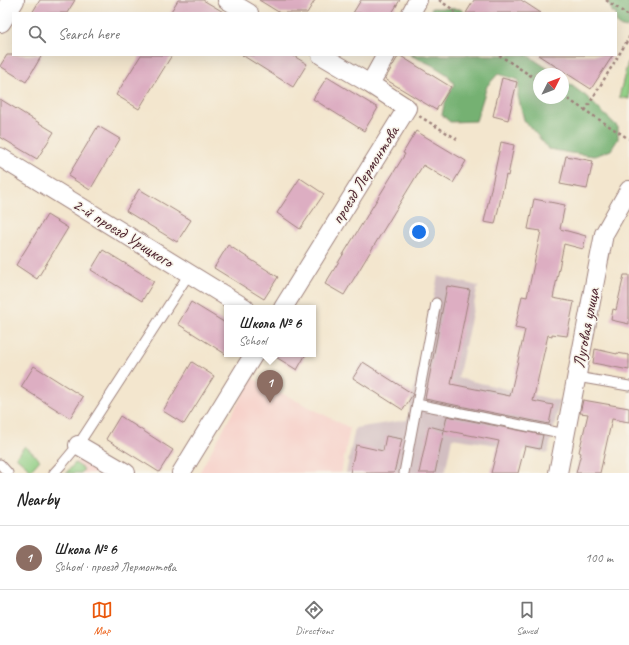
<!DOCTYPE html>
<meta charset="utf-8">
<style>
body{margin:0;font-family:Caveat,sans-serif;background:#f2f2f2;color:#222}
.compass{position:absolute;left:533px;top:68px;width:36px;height:36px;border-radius:50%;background:#fff;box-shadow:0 4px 16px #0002;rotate:48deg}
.you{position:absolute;left:419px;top:232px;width:14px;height:14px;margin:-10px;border:3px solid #fff;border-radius:50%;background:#1a73e8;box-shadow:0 0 0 6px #1a73e833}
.badge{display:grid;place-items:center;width:26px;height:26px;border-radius:50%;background:#ea580c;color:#fff;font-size:13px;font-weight:700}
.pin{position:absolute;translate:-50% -33px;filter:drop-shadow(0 1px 2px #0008)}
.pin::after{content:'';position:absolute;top:21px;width:14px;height:12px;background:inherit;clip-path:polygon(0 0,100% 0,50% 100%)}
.popup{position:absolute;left:224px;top:305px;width:92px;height:52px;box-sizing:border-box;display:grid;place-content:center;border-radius:0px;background:#fff;filter:drop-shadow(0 1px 3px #0005);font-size:13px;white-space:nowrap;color:#767676}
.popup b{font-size:15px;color:#222}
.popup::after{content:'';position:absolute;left:50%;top:100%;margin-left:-8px;border:8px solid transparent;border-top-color:#fff}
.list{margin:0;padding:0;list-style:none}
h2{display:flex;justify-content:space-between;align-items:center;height:52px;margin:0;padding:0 16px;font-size:17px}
h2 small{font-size:13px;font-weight:400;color:#767676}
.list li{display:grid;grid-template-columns:26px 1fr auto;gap:12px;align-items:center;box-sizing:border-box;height:64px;padding:0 16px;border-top:1px solid #e0e0e0}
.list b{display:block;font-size:15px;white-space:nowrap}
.list p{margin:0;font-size:13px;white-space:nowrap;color:#767676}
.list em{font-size:13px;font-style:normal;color:#767676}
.icon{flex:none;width:22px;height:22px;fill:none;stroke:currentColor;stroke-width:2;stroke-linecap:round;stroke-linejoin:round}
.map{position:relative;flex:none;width:629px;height:473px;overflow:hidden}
.search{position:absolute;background:#fff;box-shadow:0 4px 16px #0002;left:12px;right:12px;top:12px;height:44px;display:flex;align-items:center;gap:10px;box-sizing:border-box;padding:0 14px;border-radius:0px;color:#767676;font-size:15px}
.sheet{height:116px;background:#fff}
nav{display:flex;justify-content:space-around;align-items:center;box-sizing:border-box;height:56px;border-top:1px solid #e0e0e0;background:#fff;font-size:11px;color:#767676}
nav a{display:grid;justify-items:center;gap:2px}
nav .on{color:#ea580c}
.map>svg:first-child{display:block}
.built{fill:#f7d0c9}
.industrial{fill:#d2bec1}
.green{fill:#90ce84;stroke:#6d7658}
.forest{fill:#74b172;stroke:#5f684e}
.building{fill:#ddaec2}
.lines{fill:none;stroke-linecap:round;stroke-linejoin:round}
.service-casing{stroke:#9e827c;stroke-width:11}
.minor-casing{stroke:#9e827c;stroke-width:20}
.trunk-casing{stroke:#9e827c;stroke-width:24}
.path{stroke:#9e827c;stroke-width:2.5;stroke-dasharray:3 3;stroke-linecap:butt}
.service{stroke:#fff;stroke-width:9}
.minor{stroke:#fff;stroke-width:18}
.trunk{stroke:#fff;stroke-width:22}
.labels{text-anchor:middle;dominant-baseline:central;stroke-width:3;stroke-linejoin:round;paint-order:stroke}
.street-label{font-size:17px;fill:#4a1f2b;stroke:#f7f3e8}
</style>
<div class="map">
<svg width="629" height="473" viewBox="0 0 629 473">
<rect width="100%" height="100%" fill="#f7f3e8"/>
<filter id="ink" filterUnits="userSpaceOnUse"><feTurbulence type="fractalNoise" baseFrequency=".025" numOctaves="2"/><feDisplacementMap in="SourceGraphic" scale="8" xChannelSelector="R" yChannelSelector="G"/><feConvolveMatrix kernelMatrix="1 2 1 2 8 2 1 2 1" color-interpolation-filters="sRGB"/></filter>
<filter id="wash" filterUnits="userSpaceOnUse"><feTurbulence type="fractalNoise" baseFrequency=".012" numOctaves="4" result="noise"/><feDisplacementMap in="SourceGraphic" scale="16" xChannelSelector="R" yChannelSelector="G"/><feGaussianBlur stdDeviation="0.9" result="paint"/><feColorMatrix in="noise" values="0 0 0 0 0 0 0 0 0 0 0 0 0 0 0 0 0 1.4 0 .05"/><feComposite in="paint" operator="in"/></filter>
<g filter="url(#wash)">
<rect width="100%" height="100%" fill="#f3e6ce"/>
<path class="built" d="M252,378L350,428L341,473H199Z
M78,460L103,473H66Z"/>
<path class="industrial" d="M438,276L478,286L458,378L560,401L548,453L452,438L445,473H346L355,428L407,420Z"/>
<path class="green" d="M628,61H629V99L619,97Z
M25,446L40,460L31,470L16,457Z
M75,463L84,469L81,473H66Z"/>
<path class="forest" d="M607,0H629V25L627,28L618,26L616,21V13H613Z
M432,8L460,9L465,13H429Z
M410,55H527L556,74H539V98H563V79L587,97L602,112L618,127V139L611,150L595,156L570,153L549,149L524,120L518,96L519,80L498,74L487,86L476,121L450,122L442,115L444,105L454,84L448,75L432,65Z"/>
<g id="blocks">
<path class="building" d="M40,0H75L67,13H32Z
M178,0H203L225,13H170Z
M259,0H315L307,13H280Z
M361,0H400L392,13H353Z
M474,0H521L541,13H466Z
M7,55H42L26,82L0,66Z
M141,55H172L139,109L116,95Z
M242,55H292L307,64L293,87Z
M399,55L451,87L436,110L385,79Z
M538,55H613L591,89Z
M327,77L378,108L364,131L313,99Z
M502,78L517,82L508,120L493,116Z
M0,99L54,132L37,159L0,137Z
M98,126L120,139L90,190L68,176Z
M416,131L466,161L453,183L423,165L344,295L325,284L405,154L403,153Z
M501,142L514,145L508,176L506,175L495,224L484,222Z
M566,156L593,161L587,189L560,184Z
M300,178L324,194L300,229L277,213Z
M139,189L191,220L177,242L126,211Z
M534,199L565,205L560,229L586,236L583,249L564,244L553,298L574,302L567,336L552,334V336L548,335L533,401L553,405L549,424L425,399L447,286L470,290L451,384L510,396L525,330L515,328L522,296L527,297L541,231L528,229Z
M47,215L68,228L37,279L16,265Z
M228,245L278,277L264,299L214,268Z
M103,250L154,281L142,301L91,270Z
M624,275H629V324L611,320L613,309L616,310Z
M191,302L227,324V355L178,324Z
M595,349L617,354V353L629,355V370L593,363Z
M271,354H306L297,370Z
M192,362L214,376L184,424L163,411Z
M363,362L413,394L403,410L353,378Z
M34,366L83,397L70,418L21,387Z
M583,400L629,408V422L612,419L600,473H576L581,453L579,452L588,414L580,413Z
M120,416L173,450L159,472L106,439Z
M447,416L543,435L540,449L525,446L518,473H491L499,441L444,430Z
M429,426L444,430L435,473H419Z
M386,436L402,439L394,473H350L356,445L383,451Z"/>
</g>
</g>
<g filter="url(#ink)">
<use href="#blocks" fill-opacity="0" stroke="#9e827c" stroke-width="1"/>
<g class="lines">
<defs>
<path id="service" d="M577,377L629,386
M417,404L566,434
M0,464L8,473
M54,473L63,463L78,445L189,274
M404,473L436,303"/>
<path id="minor" d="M227,0L249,13
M411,13L418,0
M370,84L386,55
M0,157L245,308
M283,308L407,108L370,84L321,55
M78,445L126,473
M181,473L254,354
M558,473L604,234L629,190"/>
<path id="trunk" d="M0,21L13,0"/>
</defs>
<use href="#service" class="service-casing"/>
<use href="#minor" class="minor-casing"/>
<use href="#trunk" class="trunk-casing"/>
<path class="path" d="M439,0L452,9L455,13
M606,0L629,16
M499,55L539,81
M563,96L629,139
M585,111L629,38V36
M419,116L457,139"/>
<use href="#service" class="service"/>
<use href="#minor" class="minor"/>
<use href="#trunk" class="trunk"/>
</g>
</g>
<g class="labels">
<g class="street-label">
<text transform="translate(365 175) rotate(-58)">проезд Лермонтова</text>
<text transform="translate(123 233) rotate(32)">2-й проезд Урицкого</text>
<text transform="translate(586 328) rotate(-79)">Луговая улица</text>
</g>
</g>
</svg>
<svg class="compass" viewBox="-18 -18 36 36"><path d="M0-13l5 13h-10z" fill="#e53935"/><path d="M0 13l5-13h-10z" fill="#767676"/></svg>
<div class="you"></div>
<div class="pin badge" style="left:270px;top:403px;background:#8d6e63">1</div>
<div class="popup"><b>Школа № 6</b>School</div>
<div class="search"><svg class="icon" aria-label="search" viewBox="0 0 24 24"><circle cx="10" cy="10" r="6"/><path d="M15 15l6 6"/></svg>Search here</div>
</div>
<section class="sheet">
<h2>Nearby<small></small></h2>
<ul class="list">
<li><span class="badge" style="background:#8d6e63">1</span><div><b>Школа № 6</b><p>School · проезд Лермонтова</p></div><em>100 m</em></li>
</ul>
</section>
<nav>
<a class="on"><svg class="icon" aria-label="map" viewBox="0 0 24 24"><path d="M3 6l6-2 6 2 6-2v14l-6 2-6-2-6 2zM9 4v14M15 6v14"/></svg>Map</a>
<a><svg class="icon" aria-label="directions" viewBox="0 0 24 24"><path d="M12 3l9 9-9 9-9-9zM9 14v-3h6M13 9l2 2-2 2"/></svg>Directions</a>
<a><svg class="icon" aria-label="saved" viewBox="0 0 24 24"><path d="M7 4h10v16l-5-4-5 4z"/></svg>Saved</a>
</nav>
